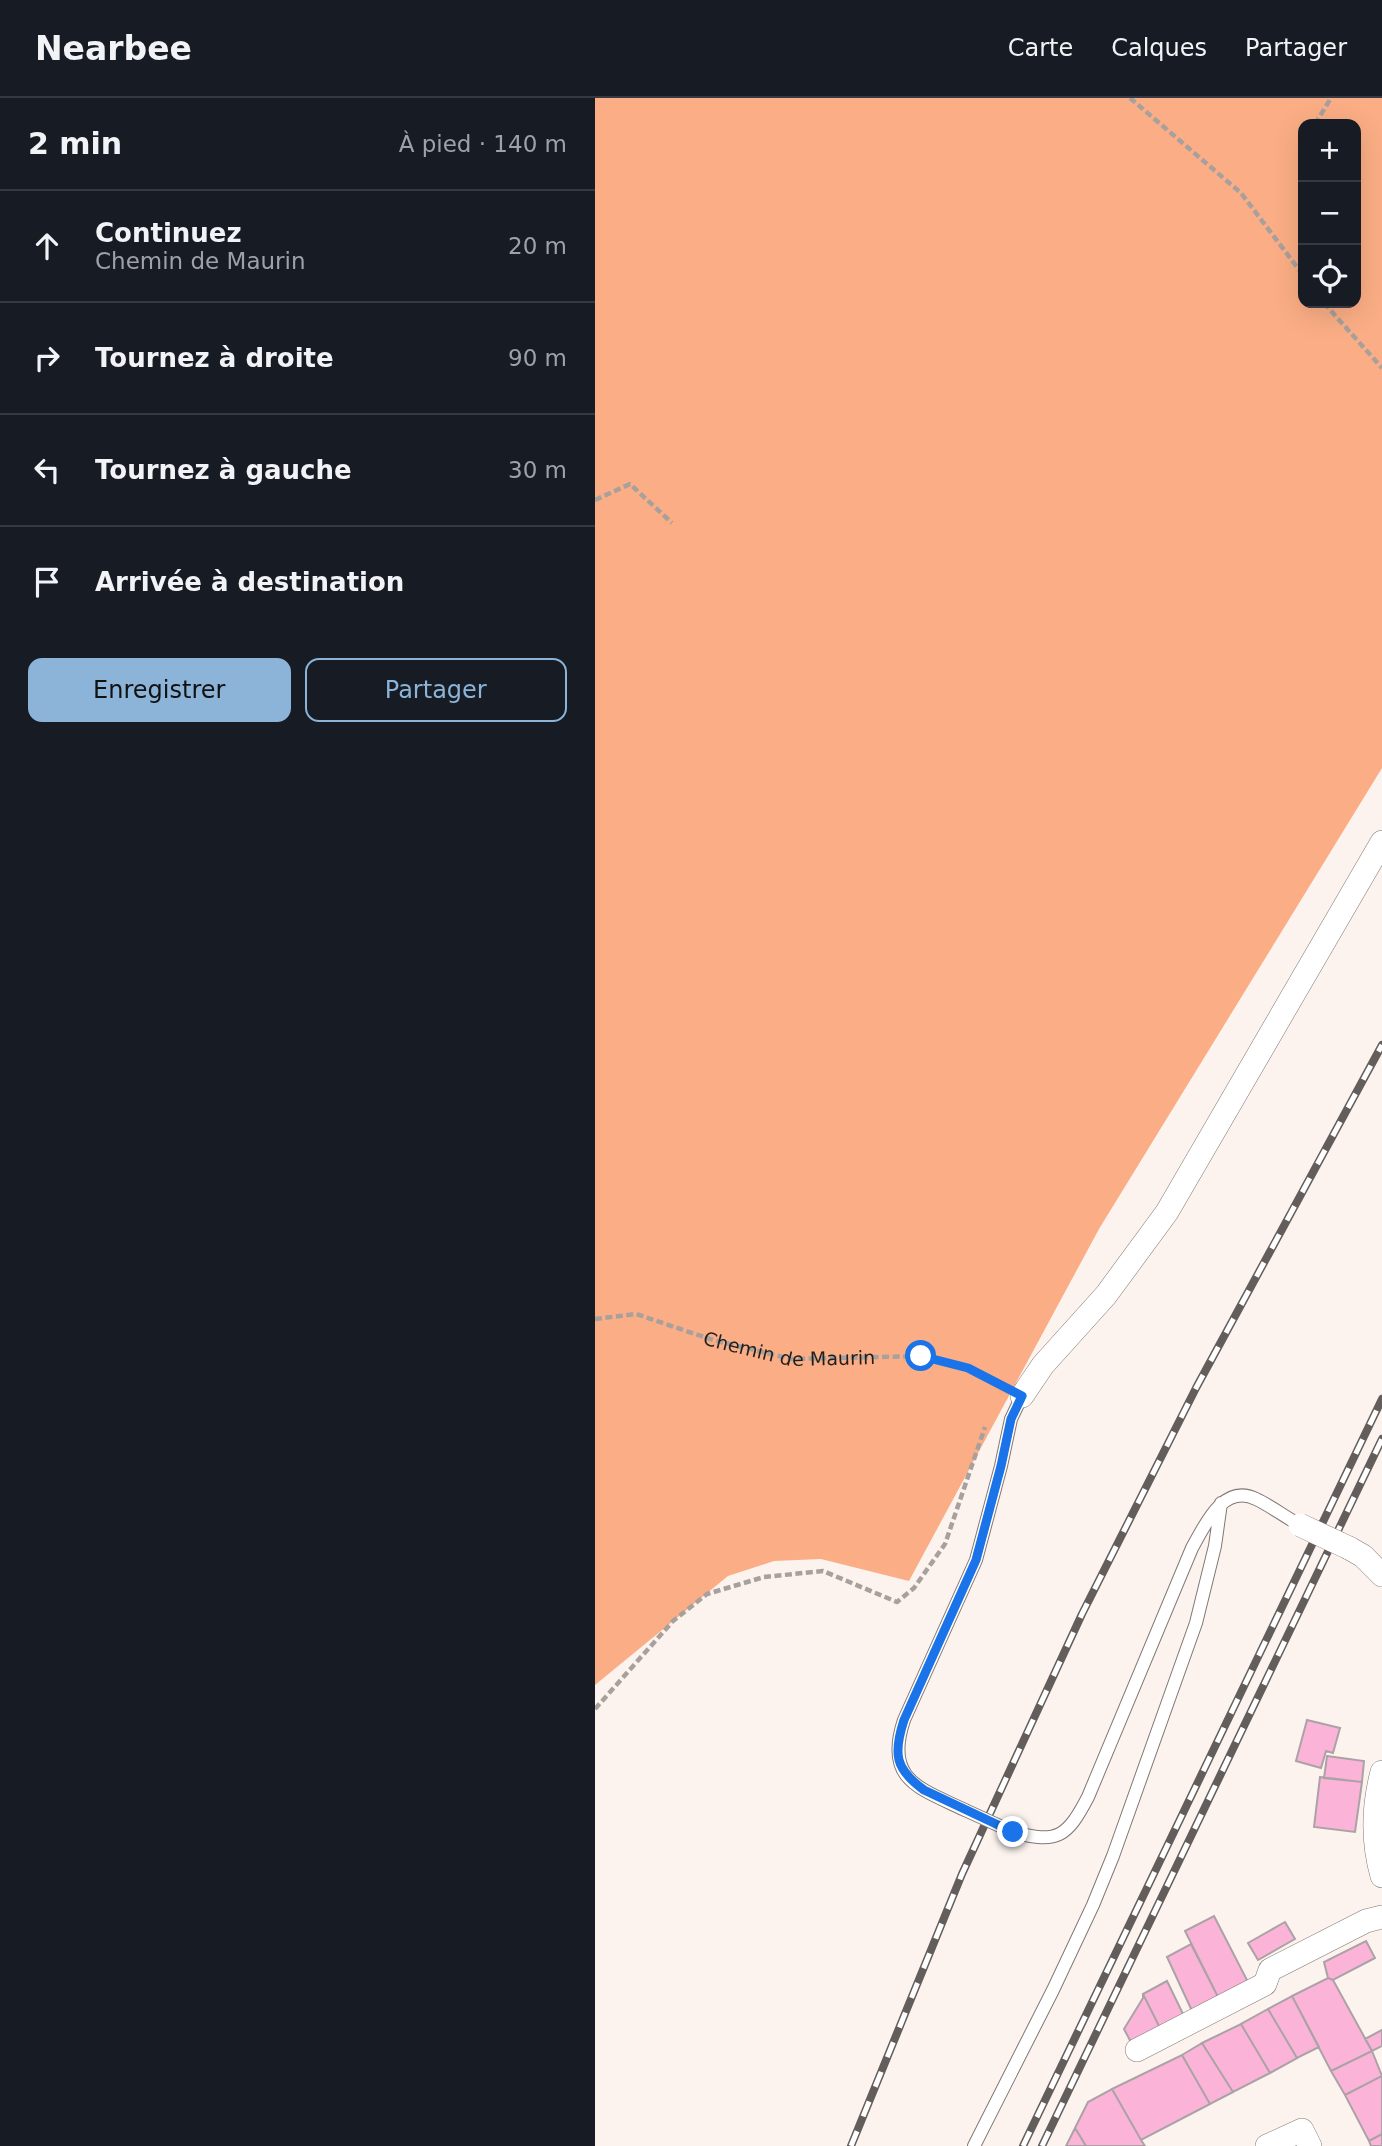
<!DOCTYPE html>
<html lang="fr">
<meta charset="utf-8">
<style>
body{margin:0;font-family:"DejaVu Sans",sans-serif;background:#20242c;color:#f1f3f6}
.controls{position:absolute;right:21px;top:21px;display:grid;overflow:hidden;border-radius:14px;box-shadow:0 7px 28px #0002}
.controls button{width:63px;height:63px;display:grid;place-items:center;padding:0;border:0;border-bottom:2px solid #363941;background:#171b24;color:#f1f3f6;font:35px sans-serif}
.stop{position:absolute;width:21px;height:21px;margin:-16px;border:5px solid #1a73e8;border-radius:50%;background:#fff}
.stop.end{background:#1a73e8;border-color:#fff;box-shadow:0 2px 7px #0008}
.list{margin:0;padding:0;list-style:none}
h2{display:flex;justify-content:space-between;align-items:center;height:91px;margin:0;padding:0 28px;font-size:30px}
h2 small{font-size:23px;font-weight:400;color:#9ea1a6}
.list li{display:grid;grid-template-columns:46px 1fr auto;gap:21px;align-items:center;box-sizing:border-box;height:112px;padding:0 28px;border-top:2px solid #363941}
.list b{display:block;font-size:26px;white-space:nowrap}
.list p{margin:0;font-size:23px;white-space:nowrap;color:#9ea1a6}
.list em{font-size:23px;font-style:normal;color:#9ea1a6}
.actions{display:flex;gap:14px;padding:21px 28px}
.actions a{flex:1;padding:16px 0;border:2px solid #8bb4d8;border-radius:14px;text-align:center;font-size:24px;color:#8bb4d8}
.actions .main{background:#8bb4d8;color:#111}
.icon{flex:none;width:38px;height:38px;fill:none;stroke:currentColor;stroke-width:2;stroke-linecap:round;stroke-linejoin:round}
.map{position:relative;flex:none;width:787px;height:2048px;overflow:hidden}
header{display:flex;align-items:center;gap:42px;box-sizing:border-box;height:98px;padding:0 35px;background:#171b24;border-bottom:2px solid #363941}
header strong{font-size:33px}
nav{display:flex;gap:38px;margin-inline-start:auto;font-size:24px}
main{display:flex}
aside{flex:1;background:#171b24}
.map>svg:first-child{display:block}
.green{fill:#fbae85;fill-rule:evenodd}
.building{fill:#fbb4d8;stroke:#aba2a6;stroke-width:2}
.lines{fill:none;stroke-linecap:round;stroke-linejoin:round}
.service-casing{stroke:#807874;stroke-width:14}
.minor-casing{stroke:#807874;stroke-width:24}
.path{stroke:#a7a09d;stroke-width:4.5;stroke-dasharray:7 3.5;stroke-linecap:butt}
.service{stroke:#fff;stroke-width:12}
.minor{stroke:#fff;stroke-width:23}
.rail-casing{stroke:#635e5c;stroke-width:8}
.rail{stroke:#fff;stroke-width:5;stroke-dasharray:16;stroke-linecap:butt}
.service-bridge-casing{stroke:#807874;stroke-width:14;stroke-linecap:butt}
.minor-bridge-casing{stroke:#807874;stroke-width:24;stroke-linecap:butt}
.service-bridge{stroke:#fff;stroke-width:12}
.minor-bridge{stroke:#fff;stroke-width:23}
.route{stroke:#1a73e8;stroke-width:9}
.labels{text-anchor:middle;dominant-baseline:central;stroke-width:5;stroke-linejoin:round;paint-order:stroke}
.street-label{font-size:19px;fill:#221e1d;stroke:#fff}
</style>
<header>
<strong>Nearbee</strong>
<nav><a>Carte</a><a>Calques</a><a>Partager</a></nav>
</header>
<main>
<aside>
<h2>2 min<small>À pied · 140 m</small></h2>
<ul class="list">
<li><svg class="icon" aria-label="ahead" viewBox="0 0 24 24"><path d="M12 20V5M6 11l6-6 6 6"/></svg><div><b>Continuez</b><p>Chemin de Maurin</p></div><em>20 m</em></li>
<li><svg class="icon" aria-label="right" viewBox="0 0 24 24"><path d="M7 20v-9h11M14 6l5 5-5 5"/></svg><div><b>Tournez à droite</b></div><em>90 m</em></li>
<li><svg class="icon" aria-label="left" viewBox="0 0 24 24"><path d="M17 20v-9H6M10 6l-5 5 5 5"/></svg><div><b>Tournez à gauche</b></div><em>30 m</em></li>
<li><svg class="icon" aria-label="arrive" viewBox="0 0 24 24"><path d="M6 21V4h12l-3 4 3 4H6"/></svg><div><b>Arrivée à destination</b></div></li>
</ul>
<div class="actions"><a class="main">Enregistrer</a><a>Partager</a></div>
</aside>
<div class="map">
<svg width="787" height="2048" viewBox="0 0 787 2048">
<rect width="100%" height="100%" fill="#fcf3ef"/>
<path class="green" d="M0,0H787V670L504,1131L314,1483L226,1461L179,1463L133,1478L0,1587ZM708,26H761V205H708Z"/>
<path class="building" d="M712,1622L745,1630L738,1655L731,1653L726,1670L701,1663Z
M732,1658L769,1663L767,1684L729,1680Z
M725,1679L767,1684L760,1734L719,1729Z
M619,1818L654,1886L624,1901L590,1833Z
M690,1824L700,1841L663,1862L653,1845Z
M771,1843L780,1860L738,1882L733,1880L729,1864Z
M596,1846L624,1901L598,1915L572,1859Z
M733,1880L738,1882L777,1953L736,1973L697,1898Z
M572,1883L590,1920L566,1932L548,1896Z
M548,1896L566,1932L538,1948L529,1931L548,1900Z
M697,1898L724,1949L702,1960L673,1911Z
M673,1911L702,1960L675,1975L646,1926Z
M646,1926L675,1975L638,1994L607,1945Z
M787,1932V1948L777,1953L770,1941Z
M607,1945L638,1994L615,2006L587,1957Z
M777,1953L787,1978L750,1997L736,1973Z
M587,1957L615,2006L546,2042L517,1991Z
M787,1978V2036L774,2043L750,1997Z
M517,1991L546,2042L550,2048H491L480,2030L493,2004Z
M480,2030L491,2048H471Z
M787,2036V2048H776L774,2043Z"/>
<g class="lines">
<defs>
<path id="service" d="M370,1712C324,1690 289,1682 309,1622L381,1462L406,1368L416,1321L427,1298
M418,1734C463,1746 472,1739 493,1699L597,1450C610,1427 628,1385 661,1401C676,1408 690,1419 705,1427
M379,2048L458,1892L498,1807L518,1758L601,1525L620,1448L626,1405"/>
<path id="minor" d="M427,1298L448,1267L511,1197L572,1114L787,744
M754,1450L768,1458L787,1477
M787,1674C778,1708 777,1743 787,1778
M542,1952L670,1886L675,1872L771,1823L787,1819
M672,2048L707,2032L715,2048"/>
</defs>
<use href="#service" class="service-casing"/>
<use href="#minor" class="minor-casing"/>
<g class="path">
<path d="M535,0L646,95L708,177"/>
<path d="M720,26L736,0"/>
<path d="M708,93V112"/>
<path d="M729,205L787,270"/>
<path d="M0,402L35,386L77,425"/>
<path id="s1" d="M0,1221L41,1216L118,1242L196,1261L326,1258L373,1270L405,1286"/>
<path d="M0,1611L78,1523L112,1496L169,1479L228,1473L302,1504L319,1490L350,1446L390,1329"/>
</g>
<use href="#service" class="service"/>
<use href="#minor" class="minor"/>
<defs>
<path id="rail" d="M256,2048L367,1776L487,1516L601,1290L787,947
M428,2048L787,1301
M447,2048L787,1341"/>
</defs>
<use href="#rail" class="rail-casing"/>
<use href="#rail" class="rail"/>
<defs>
<path id="service-bridge" d="M370,1712L418,1734"/>
<path id="minor-bridge" d="M705,1427L754,1450"/>
</defs>
<use href="#service-bridge" class="service-bridge-casing"/>
<use href="#minor-bridge" class="minor-bridge-casing"/>
<use href="#service-bridge" class="service-bridge"/>
<use href="#minor-bridge" class="minor-bridge"/>
</g>
<g class="lines">
<path class="route" d="M326,1258L373,1270L427,1298L416,1321L406,1368L381,1462L309,1622C298,1656 300,1671 329,1692L418,1734"/>
</g>
<g class="labels">
<g class="street-label">
<text stroke="none"><textPath href="#s1" startOffset="200">Chemin de Maurin</textPath></text>
</g>
</g>
</svg>
<div class="controls">
<button>+</button>
<button>−</button>
<button><svg class="icon" aria-label="locate" viewBox="0 0 24 24"><circle cx="12" cy="12" r="6"/><path d="M12 2v4M12 18v4M2 12h4M18 12h4"/></svg></button>
</div>
<div class="stop" style="left:326px;top:1258px"></div>
<div class="stop end" style="left:418px;top:1734px"></div>
</div>
</main>
